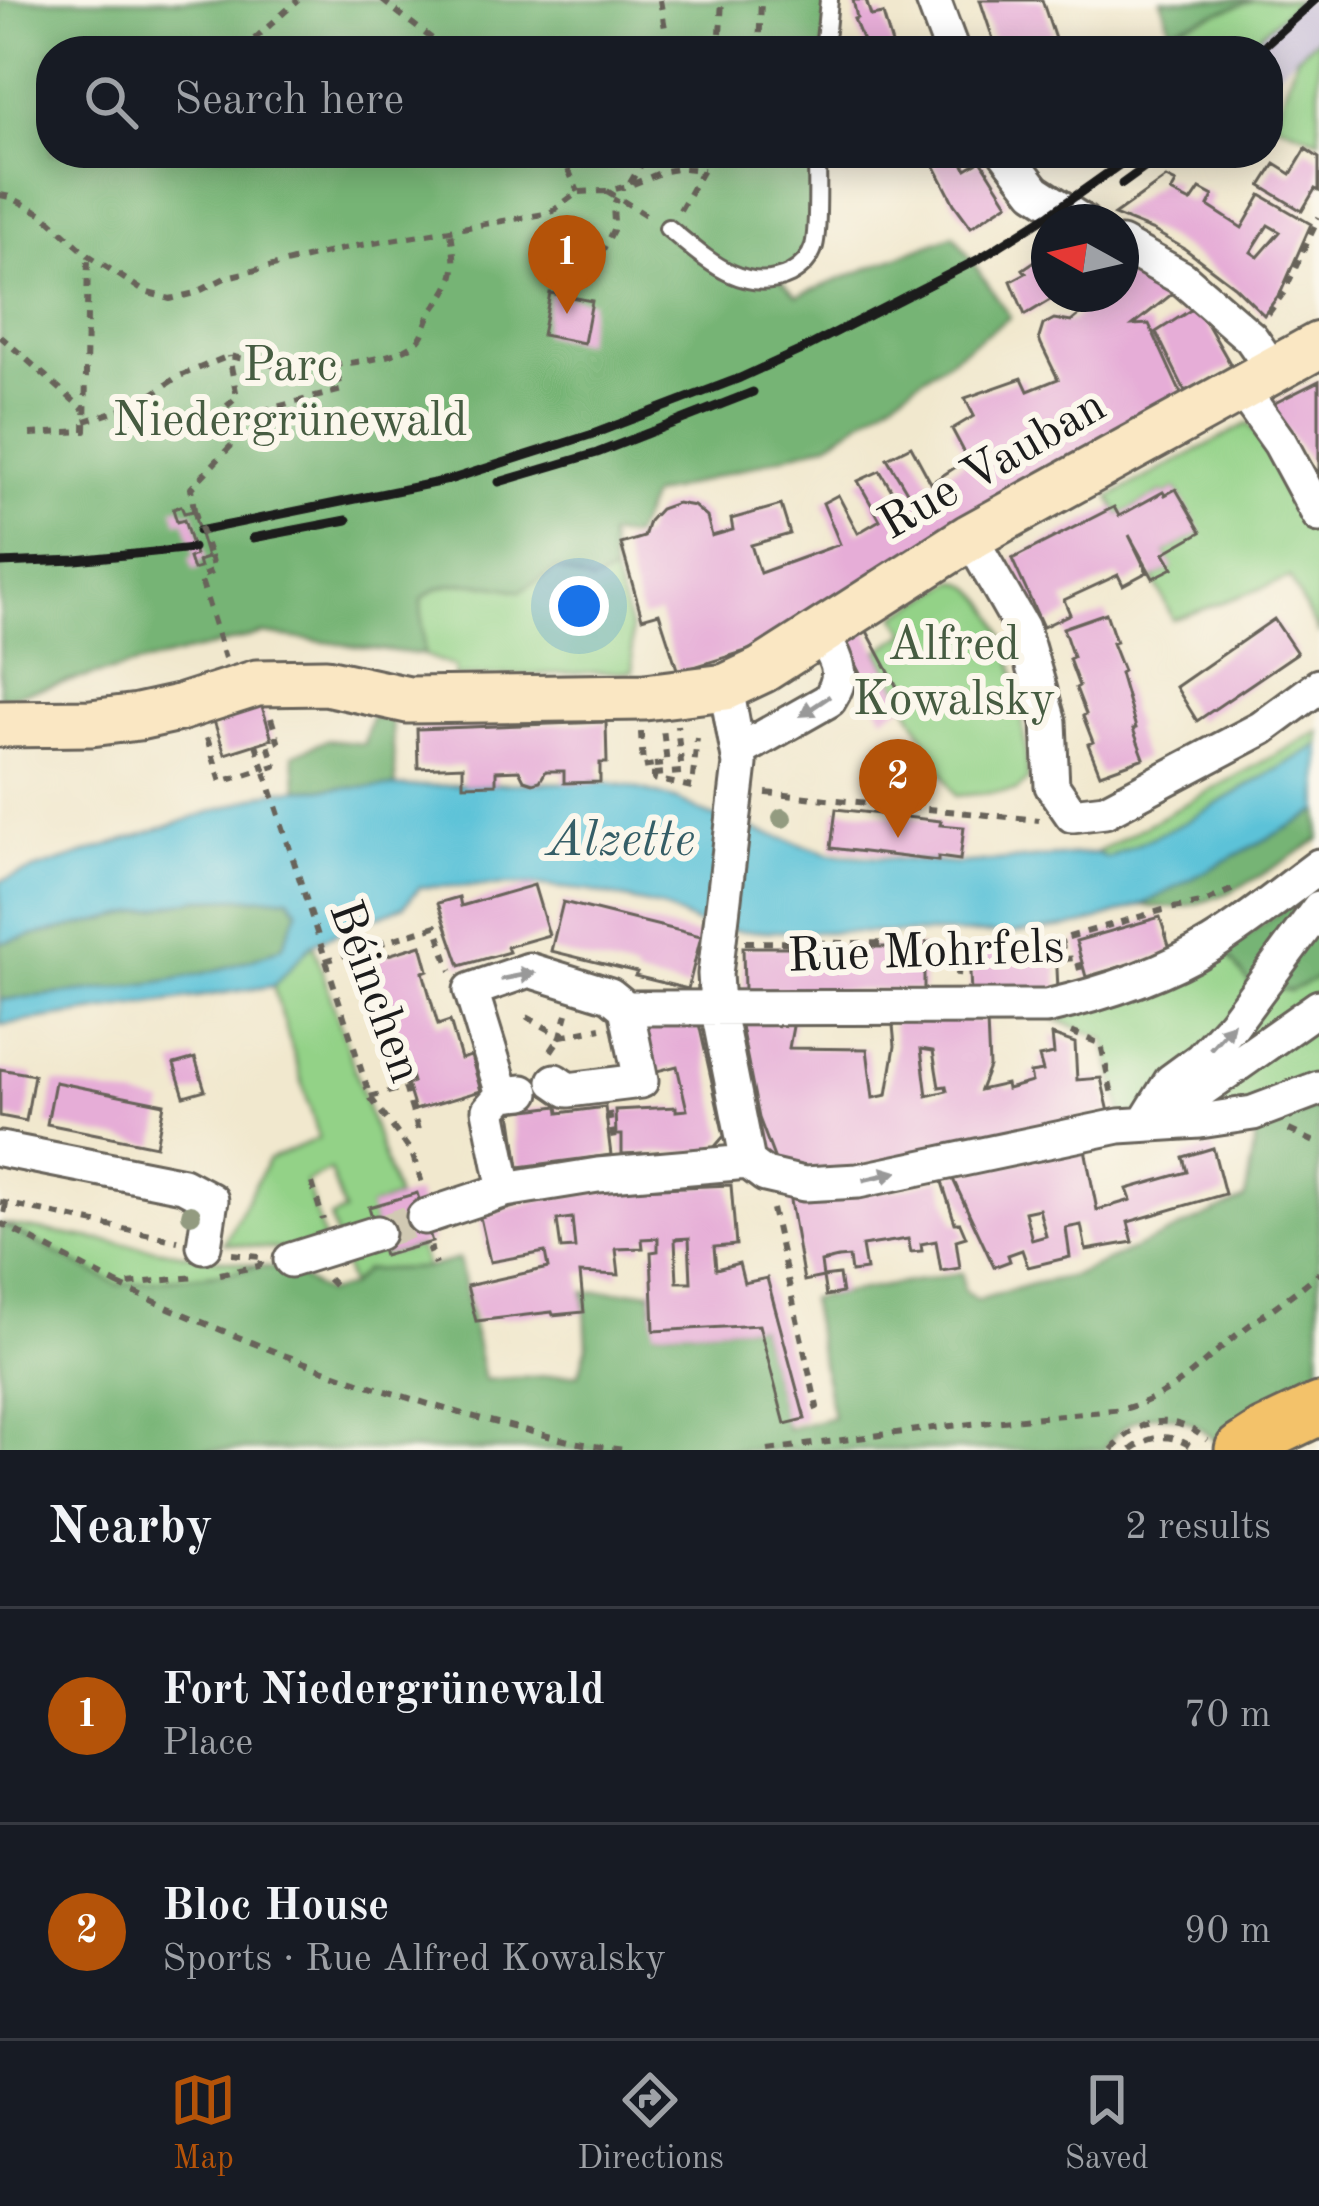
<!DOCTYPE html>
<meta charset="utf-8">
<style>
body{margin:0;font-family:"Old Standard TT",serif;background:#20242c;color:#f1f3f6}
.compass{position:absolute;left:1031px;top:204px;width:108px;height:108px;border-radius:50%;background:#171b24;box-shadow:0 6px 30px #0003;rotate:278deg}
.you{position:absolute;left:579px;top:606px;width:42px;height:42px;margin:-30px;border:9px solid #fff;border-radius:50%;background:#1a73e8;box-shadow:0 0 0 18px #1a73e833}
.badge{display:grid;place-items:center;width:78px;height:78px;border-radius:50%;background:#b45309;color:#fff;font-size:39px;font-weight:700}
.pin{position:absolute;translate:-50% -99px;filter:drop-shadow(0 3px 6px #0008)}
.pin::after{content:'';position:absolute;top:63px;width:42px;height:36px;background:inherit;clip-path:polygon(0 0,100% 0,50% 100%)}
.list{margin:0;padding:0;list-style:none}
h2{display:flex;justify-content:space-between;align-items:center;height:156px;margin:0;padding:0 48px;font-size:51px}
h2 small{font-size:39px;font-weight:400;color:#9ea1a6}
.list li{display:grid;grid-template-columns:78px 1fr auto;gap:36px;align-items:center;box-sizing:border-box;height:216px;padding:0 48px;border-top:3px solid #363941}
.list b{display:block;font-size:45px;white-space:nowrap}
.list p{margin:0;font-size:39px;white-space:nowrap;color:#9ea1a6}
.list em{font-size:39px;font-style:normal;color:#9ea1a6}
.icon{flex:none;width:66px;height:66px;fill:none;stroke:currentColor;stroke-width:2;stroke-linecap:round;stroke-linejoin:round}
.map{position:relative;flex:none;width:1319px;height:1450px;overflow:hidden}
.search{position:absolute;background:#171b24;box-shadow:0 6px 30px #0003;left:36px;right:36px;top:36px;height:132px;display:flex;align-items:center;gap:30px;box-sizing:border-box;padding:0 42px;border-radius:48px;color:#9ea1a6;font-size:45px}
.sheet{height:588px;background:#171b24}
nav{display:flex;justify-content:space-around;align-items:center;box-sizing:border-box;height:168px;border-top:3px solid #363941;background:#171b24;font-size:33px;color:#9ea1a6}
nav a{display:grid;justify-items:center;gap:6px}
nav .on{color:#b45309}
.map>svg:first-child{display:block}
.industrial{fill:#c8bfd8}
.green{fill:#93d287;stroke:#587752;stroke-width:3}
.forest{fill:#76b474;stroke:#496848;stroke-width:3}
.water{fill:#5bc2d8;stroke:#3c6f7a;stroke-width:3}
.building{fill:#e6add7;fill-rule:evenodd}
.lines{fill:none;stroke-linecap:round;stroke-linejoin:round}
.minor-tunnel{stroke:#d1c9b3;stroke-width:33;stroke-dasharray:33 16;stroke-linecap:butt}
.service-casing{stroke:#67635a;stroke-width:22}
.minor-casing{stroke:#67635a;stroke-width:39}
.secondary-casing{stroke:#67635a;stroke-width:51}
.primary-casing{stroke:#67635a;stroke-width:57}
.path{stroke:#67635a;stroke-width:6;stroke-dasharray:9 9;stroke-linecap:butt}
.service{stroke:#fff;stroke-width:16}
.minor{stroke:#fff;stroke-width:33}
.secondary{stroke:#fae7c3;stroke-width:45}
.primary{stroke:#f3c26a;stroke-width:51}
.rail{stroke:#1c1c1c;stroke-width:9}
.path-bridge{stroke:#67635a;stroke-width:6;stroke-dasharray:9 9;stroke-linecap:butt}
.tree{fill:#939b80}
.oneway{fill:#999}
.labels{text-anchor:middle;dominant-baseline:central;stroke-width:12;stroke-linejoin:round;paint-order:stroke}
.park-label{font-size:48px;fill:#465c41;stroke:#fbf7ec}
.street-label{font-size:48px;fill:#1c1c1c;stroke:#fbf7ec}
.water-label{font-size:51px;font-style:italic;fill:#355e67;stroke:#fbf7ec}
</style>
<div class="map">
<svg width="1319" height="1450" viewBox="0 0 1319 1450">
<rect width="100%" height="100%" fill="#fbf7ec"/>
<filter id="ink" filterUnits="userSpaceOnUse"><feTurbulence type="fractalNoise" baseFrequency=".00833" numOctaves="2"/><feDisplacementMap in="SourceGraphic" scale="24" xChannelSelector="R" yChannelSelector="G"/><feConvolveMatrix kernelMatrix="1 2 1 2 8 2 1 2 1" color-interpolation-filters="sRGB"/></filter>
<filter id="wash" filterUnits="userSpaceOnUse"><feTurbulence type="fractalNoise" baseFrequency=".004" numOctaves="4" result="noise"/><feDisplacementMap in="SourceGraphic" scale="48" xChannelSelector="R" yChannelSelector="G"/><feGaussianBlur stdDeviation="2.7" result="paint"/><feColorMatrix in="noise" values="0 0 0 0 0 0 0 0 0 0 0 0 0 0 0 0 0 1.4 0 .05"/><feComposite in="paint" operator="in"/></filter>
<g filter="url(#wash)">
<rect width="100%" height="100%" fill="#f1e8ce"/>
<path class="industrial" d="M1298,0H1319V36L1268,81V51H1241Z"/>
<path class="green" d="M1254,0H1298L1241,51H1152L1170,29Z
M1319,36V140L1274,122L1296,57Z
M1249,423L1314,524L1319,537V635L1290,578L1173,620L1153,578L1172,568L1164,553L1200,532L1176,489L1165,495L1162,492L1119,516L1110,497Z
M557,569L592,583L613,573L631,629L633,671L455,677L454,667L424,655L421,600C446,574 489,585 521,591Z
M956,581C1014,591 1025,733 1028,780L1016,791L955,796L878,651L907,633L896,616Z
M1319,731V745L1186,822L1107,858L1096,853Z
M313,943L397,1198L370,1207L383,1255L419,1246L426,1268L365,1270L350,1286L330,1218L344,1212L330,1170L306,1182L324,1240L292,1251L224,1243L268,1160L319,1138L273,986Z
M1225,951L1290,991L1319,977V1107L1257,1130L1127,1136L1105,1039L1057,1020Z
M2,1224L259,1266L227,1273L118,1285Z"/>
<path class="forest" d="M0,0H829L824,51H51V153H817L814,245L780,279L797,296L954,235L1010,317L829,443L651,496L634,536H609L613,573L592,583L557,569L521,591C489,585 446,574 421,600L424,655L263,634L0,698Z
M1161,0H1254L1170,29Z
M371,717L391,719L396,787L298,789L293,755L327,740L364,744Z
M1319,811V840C1267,870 1205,920 1142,905Z
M1308,896L1319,901V977L1290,991L1251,985L1225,951L1298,899Z
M290,897L298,911L282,947C194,987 94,989 0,1000V943L198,899Z
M1319,1107V1383L1219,1445C1184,1407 1134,1402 1104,1450H0V1224L118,1285L227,1273L259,1266L287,1269L325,1293L350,1286L365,1270L426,1268L459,1259L484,1380L579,1374L587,1346L584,1292L652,1291L655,1331L759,1325L787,1429L833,1417L809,1299L962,1273L964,1291L977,1300L1032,1284L1073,1276L1245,1199L1257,1130Z"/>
<path class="water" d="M1319,745V811L1142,905L1082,925L1008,934L740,931L701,926L661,907L590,891L534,885L420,887L404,906L313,943L273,986L0,1025V1000C94,989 195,987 282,947L298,911L289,897L198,899L0,943V881L278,790L534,783L600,782L628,786L678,800L709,815L831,854L957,864L1096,853L1107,858L1186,822Z"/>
<g id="blocks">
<path class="building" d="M853,0H866L871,16L883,14L894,51H867L854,19L857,18Z
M980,0H1042L1059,51H997Z
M1306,149L1319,158V191L1315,189L1302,211L1261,186L1275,164L1291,174Z
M928,153H958L966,169L981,160L1008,203L971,227L954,204Z
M1166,178L1176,183L1171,192L1191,202L1200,189L1213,196L1208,206L1242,228L1261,195L1311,224L1281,292L1264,315L1234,286L1185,249L1154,231L1114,215ZM1268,225L1280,232L1258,257L1251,252Z
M1044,255L1049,264V294H1060L1025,315L1011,281L1026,273L1023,269Z
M1138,267L1176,291L1133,325L1149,324L1182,396L778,635L746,651L678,672L659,613L642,618L621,544L644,537L649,521L660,509L677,503L694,506L707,517L712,536L733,530L731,519L781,505L790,534L751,545L760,573L840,544L823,503L838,495L858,533L880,520L858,481L880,471L905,512L915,505L887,458L911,446L931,483L968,459L952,429L974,416L965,398L1022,378L1028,391L1058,379L1041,344L1039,338L1043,325L1054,319L1071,322L1105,294H1121V281Z
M550,293L592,301L584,343L542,335Z
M1197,306L1232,367L1185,391L1156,332Z
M1319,381V474L1269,406Z
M1176,489L1201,532L1164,553L1173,568L1153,578L1129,535L1147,572L1123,585L1118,575L1064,600L1070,614L1043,627L1012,559L1114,507L1119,516L1163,492L1165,495Z
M181,506L184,513L193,511L207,558L198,561L200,568L193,570L189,558L195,555L184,520L177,522L173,509Z
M1106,613L1116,642L1112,643L1123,671L1120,673L1136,728L1133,729L1144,758L1100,774L1088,744L1093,742L1083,716L1086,714L1076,688L1079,686L1069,659L1073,657L1063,628Z
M1274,619L1297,653L1197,721L1176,687Z
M862,622L906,704L883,717L839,634Z
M258,693L272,739L225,754L210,709Z
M606,722L607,763H600V782L564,783V771H546L540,781L533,783L524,780L519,770L496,771V784L463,785V766L418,768L417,729Z
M836,809L941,821L940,825L964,827L960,860L938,857V861L831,848Z
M534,885L549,935L507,947L509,952L460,966L438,903L459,897L461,906Z
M563,902L701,936L688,989L635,976L637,972L551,951Z
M1160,917L1171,952L1086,977L1076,941Z
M421,945L428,970L423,972L438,1025L450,1021L461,1059L471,1056L481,1091L415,1110L407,1084L413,1082L400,1036L390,1039L368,961Z
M743,947H924V990H744Z
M1056,947L1058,990L971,994L969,951Z
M697,1015L724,1136L712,1150L622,1154V1135H616L615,1110L676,1107V1111L687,1110L677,1066L653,1072L643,1027Z
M892,1015L987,1022L989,1067L980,1090L1006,1084L1007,1089L1032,1082L1030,1073L1043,1071L1039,1057L1054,1054L1052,1035L1075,1043L1077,1080L1101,1078L1109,1112L833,1172L784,1166L775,1160L759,1118L740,1021H794L789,1048L867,1049L873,1098L887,1095L895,1046ZM921,1049L933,1051L939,1087L946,1086L947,1091L927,1096Z
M195,1058L205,1090L184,1096L174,1064Z
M0,1069L34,1075L26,1121L0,1116Z
M55,1082L164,1104L156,1146L47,1124Z
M558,1106L559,1113L605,1107L611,1155L519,1167L511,1112Z
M1213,1148L1225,1194L1128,1222L1133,1242L1086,1250L1081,1225L1066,1228L1070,1257L1028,1267L1022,1250L1008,1255L1010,1261L994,1267L951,1175L1085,1149L1097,1210L1131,1200L1127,1189L1187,1172L1183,1157ZM1039,1209L1046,1236L1032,1240L1025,1212Z
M941,1179L955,1223H960L966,1237L956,1240L960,1268L941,1271L936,1241L921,1244L922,1251L911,1252L908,1239L862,1246L866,1270L851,1272L849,1257L838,1258L821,1262L823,1277L804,1281L789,1195L829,1196L896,1190Z
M731,1185L736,1245L714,1247L716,1269L739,1263L744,1283L767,1278L805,1419L785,1424L759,1325L654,1331L651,1252L658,1251V1238L642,1239L643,1248L616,1249L619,1275L580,1273L584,1312L553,1315L552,1312L476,1321L467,1286L548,1268L545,1252L490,1262L480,1217L538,1200L614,1190ZM572,1218L575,1248L561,1249L557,1220ZM689,1238L691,1282H677L675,1239Z
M417,1193L432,1242L384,1256L369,1207Z
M839,1275L842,1293L826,1296L823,1277Z"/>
</g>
</g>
<g filter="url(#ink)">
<use href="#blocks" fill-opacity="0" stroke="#67635a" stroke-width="3"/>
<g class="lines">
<path class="minor-tunnel" d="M377,1233L424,1217"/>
<defs>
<path id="service" d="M824,51L829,0
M668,228C703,256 743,297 790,274C801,268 810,259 814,246C819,228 817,175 817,153"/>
<path id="minor" d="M933,0L952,51
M1006,153L1035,191L1083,222
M1121,244L1182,278L1251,338L1273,370
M1240,387L1280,443L1319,515
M970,537L1022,628L1049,722L1052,786L1072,815L1105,811L1262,728L1319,686
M726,687L740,764L715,974L717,1006L748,1162
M739,751L829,700C848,671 835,659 821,632
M555,1081L568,1090L641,1081L626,1008
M503,1094L471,990L529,970L610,995L626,1008L1046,1007C1102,994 1163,974 1212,944C1249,921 1284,892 1319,866
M1152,1119L1187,1100L1319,1007
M1145,1123L1171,1081L1201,1059L1233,1024L1319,908
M0,1149L183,1185L211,1200L204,1246
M505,1190L489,1110L503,1094L523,1092
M424,1217L505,1190L598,1175L748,1162L765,1175L804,1184L858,1181L1119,1126L1200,1121L1253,1113L1319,1088
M291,1260L377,1233"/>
<path id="secondary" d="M0,724L91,723L138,717L179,708L257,683L326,682L408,700L645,697L726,687L762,670L970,537L1319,345"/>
<path id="primary" d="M1241,1450L1264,1435L1319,1409"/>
</defs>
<use href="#service" class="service-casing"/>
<use href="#minor" class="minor-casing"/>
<use href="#secondary" class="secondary-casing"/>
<use href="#primary" class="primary-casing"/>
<path class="path" d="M382,0L448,51
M660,0L669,51
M241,51L298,0
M719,51L722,0
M759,51L761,0
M561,153L578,192
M630,183L648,153
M607,191L649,217
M0,195L10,197L43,214L88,255L145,292L170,299L195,293L227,277L356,246L550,213L578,192L607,191L628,186L665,171L683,168L703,170
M680,210L703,170L707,153
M560,295L563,280L585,284L613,230C616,218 610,210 617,198
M1268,314L1284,292L1319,217
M0,336L83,409
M227,406L237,397L229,356
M85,421L139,404L177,377L229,356L293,369L334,365
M30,434L85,431L88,255
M194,510L191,488L265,410L342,390L334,365C355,362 411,357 422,335C426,326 426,319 433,310C457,278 457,271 451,232
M210,556L214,571L200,577L225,658
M271,718L278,741L268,745L275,766L264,769L370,1097L412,1153L424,1189
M641,732L643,767L654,765V779L692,787L697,738
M207,738L221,782L264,769L256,744
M654,765L667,764L663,728
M654,774L682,772L677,725
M766,793L1039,820
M1061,940L1065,959L1077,958L1080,970
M745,942L960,944L1055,941L1163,910L1205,902L1233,889
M325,961L436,926L451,971
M958,976L960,944
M527,1017L561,1036L567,1014
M1071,1032L1101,1044L1113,1099
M551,1051L561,1036L601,1028
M370,1097L405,1087L418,1130
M609,1112L615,1147
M1289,1130L1319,1144
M312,1183L323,1220
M0,1202L178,1241
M6,1204L2,1224L118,1285L195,1277
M772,1209L817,1407L803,1412
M434,1249L429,1250L435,1265
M232,1254L260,1257
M220,1274L259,1266L263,1260
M328,1279L338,1289
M118,1285C242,1342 369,1391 502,1424C544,1435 585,1447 629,1450
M768,1450L941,1427L1123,1409C1175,1395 1194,1369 1234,1337C1262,1315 1292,1296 1319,1273
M1112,1450C1139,1417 1173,1412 1207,1440
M1131,1450C1153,1433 1174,1433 1196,1450"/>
<use href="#service" class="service"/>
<use href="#minor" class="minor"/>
<use href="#secondary" class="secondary"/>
<use href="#primary" class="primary"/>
<path class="rail" d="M1258,51L1315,0
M1122,184L1165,153
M499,482L597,453L753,392
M199,531L449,480L593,434L740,378L799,351L977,260L1050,214L1136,153
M253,538L347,520
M0,563L76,560L193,548"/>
<path class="path-bridge" d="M194,510L210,556"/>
</g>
<g class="tree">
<circle cx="900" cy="772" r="10"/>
<circle cx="782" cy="818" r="10"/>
<circle cx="191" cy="1214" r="10"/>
</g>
<defs><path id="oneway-solid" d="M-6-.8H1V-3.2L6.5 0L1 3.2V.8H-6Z" transform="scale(3)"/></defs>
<g class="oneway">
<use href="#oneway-solid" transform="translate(815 706) rotate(146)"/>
<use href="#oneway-solid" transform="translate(518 976) rotate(-11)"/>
<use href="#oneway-solid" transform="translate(1222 1036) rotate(-48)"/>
<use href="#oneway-solid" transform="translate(880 1176) rotate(-13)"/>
</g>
</g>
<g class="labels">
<g class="park-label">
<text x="290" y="367">Parc<tspan x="290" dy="55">Niedergrünewald</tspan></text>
<text x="954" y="646">Alfred<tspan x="954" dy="55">Kowalsky</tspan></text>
</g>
<g class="street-label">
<text transform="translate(993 466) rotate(-30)">Rue Vauban</text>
<text transform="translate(926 953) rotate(-2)">Rue Mohrfels</text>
<text transform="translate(374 992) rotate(70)">Béinchen</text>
</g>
<g class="water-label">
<text x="621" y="841">Alzette</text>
</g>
</g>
</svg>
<svg class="compass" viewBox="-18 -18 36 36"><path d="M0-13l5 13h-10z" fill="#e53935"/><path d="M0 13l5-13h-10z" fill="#9ea1a6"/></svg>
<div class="you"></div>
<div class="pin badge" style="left:567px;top:314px">1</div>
<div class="pin badge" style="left:898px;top:838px">2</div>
<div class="search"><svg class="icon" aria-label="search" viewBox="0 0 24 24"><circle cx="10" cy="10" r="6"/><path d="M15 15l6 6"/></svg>Search here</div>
</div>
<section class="sheet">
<h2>Nearby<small>2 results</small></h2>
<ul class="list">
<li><span class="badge">1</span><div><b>Fort Niedergrünewald</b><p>Place</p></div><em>70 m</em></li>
<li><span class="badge">2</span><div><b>Bloc House</b><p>Sports · Rue Alfred Kowalsky</p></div><em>90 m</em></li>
</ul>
</section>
<nav>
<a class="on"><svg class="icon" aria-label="map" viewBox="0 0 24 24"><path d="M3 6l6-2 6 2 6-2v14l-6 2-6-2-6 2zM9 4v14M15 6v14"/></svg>Map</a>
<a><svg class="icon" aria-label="directions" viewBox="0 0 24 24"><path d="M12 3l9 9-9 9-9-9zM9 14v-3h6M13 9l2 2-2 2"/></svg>Directions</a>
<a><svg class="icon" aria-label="saved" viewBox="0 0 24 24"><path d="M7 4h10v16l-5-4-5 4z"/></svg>Saved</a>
</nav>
